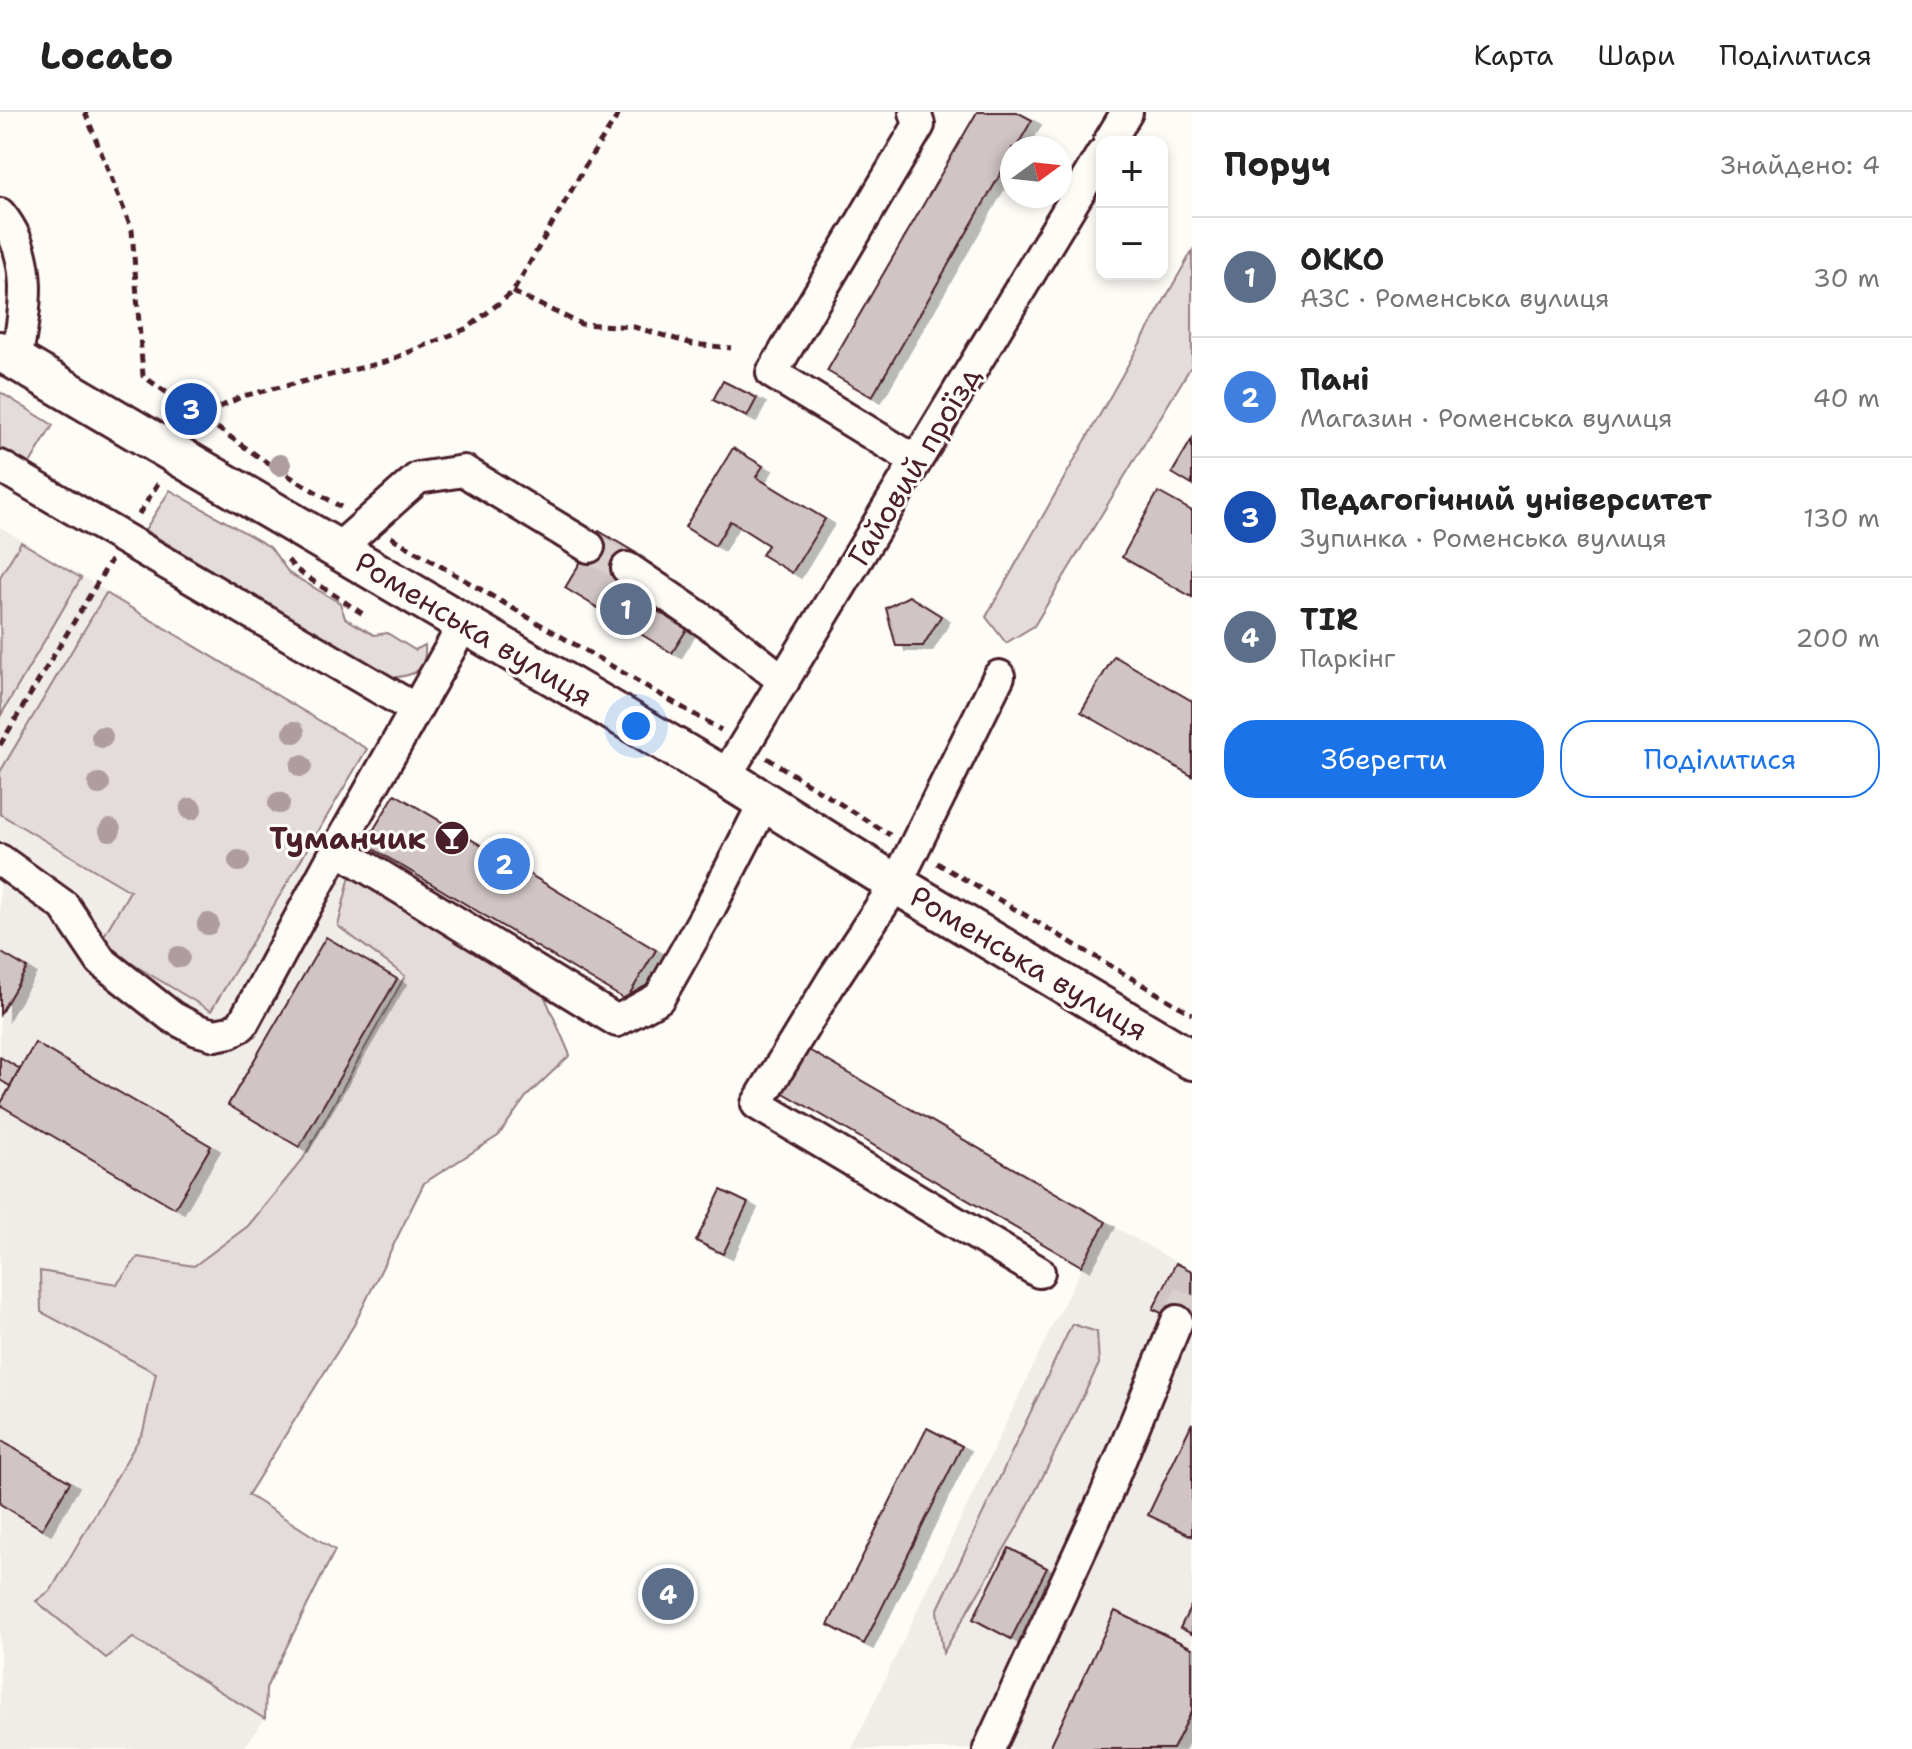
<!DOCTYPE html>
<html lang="uk">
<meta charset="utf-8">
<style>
body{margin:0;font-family:"Shantell Sans",sans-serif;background:#f6f6f6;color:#222}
.controls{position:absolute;right:24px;top:24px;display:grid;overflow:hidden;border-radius:16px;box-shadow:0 4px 12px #0003}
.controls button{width:72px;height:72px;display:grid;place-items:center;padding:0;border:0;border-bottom:2px solid #e0e0e0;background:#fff;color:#222;font:40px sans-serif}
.compass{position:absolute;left:1000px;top:24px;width:72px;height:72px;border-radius:50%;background:#fff;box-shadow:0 4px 12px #0003;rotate:75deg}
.you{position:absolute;left:636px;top:614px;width:28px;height:28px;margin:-20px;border:6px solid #fff;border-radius:50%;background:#1a73e8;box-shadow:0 0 0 12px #1a73e833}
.badge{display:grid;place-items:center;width:52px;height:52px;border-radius:50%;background:#1a73e8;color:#fff;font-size:26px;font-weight:700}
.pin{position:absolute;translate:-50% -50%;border:4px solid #fff;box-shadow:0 2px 8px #0006}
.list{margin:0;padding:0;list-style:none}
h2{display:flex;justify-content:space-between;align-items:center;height:104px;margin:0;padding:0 32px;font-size:34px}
h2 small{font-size:26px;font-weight:400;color:#767676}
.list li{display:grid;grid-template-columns:52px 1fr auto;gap:24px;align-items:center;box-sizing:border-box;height:120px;padding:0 32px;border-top:2px solid #e0e0e0}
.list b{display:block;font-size:30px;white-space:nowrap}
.list p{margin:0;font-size:26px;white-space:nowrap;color:#767676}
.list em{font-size:26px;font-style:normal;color:#767676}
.actions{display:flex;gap:16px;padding:24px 32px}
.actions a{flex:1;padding:18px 0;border:2px solid #1a73e8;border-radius:32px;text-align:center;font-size:28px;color:#1a73e8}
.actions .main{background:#1a73e8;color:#fff}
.map{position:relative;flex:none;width:1192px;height:1637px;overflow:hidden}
header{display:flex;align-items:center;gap:48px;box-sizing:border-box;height:112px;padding:0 40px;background:#fff;border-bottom:2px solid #e0e0e0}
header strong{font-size:38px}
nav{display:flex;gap:44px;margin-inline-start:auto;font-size:28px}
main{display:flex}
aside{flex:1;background:#fff}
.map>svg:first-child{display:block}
.built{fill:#f0ece8}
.green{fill:#e3dcda;stroke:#967e82;stroke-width:2}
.building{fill:#d0c5c4;stroke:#4a1f2b;stroke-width:2;filter:url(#shadow)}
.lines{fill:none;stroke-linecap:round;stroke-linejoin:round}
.minor-tunnel{stroke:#d9d0ce;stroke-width:30;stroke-dasharray:30 15;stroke-linecap:butt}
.minor-casing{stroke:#4a1f2b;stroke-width:36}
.major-casing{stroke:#4a1f2b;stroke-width:44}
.path{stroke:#4a1f2b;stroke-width:5;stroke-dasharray:8 6;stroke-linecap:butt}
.minor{stroke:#fdfcf7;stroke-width:30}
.major{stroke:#fdfcf7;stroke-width:38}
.tree{fill:#af9c9f}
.labels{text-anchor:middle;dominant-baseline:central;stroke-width:6;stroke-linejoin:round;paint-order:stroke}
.street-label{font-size:30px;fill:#4a1f2b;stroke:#fdfcf7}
.poi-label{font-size:30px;font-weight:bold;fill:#4a1f2b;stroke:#fdfcf7;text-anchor:end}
</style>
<header>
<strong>Locato</strong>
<nav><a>Карта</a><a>Шари</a><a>Поділитися</a></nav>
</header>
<main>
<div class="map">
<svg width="1192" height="1637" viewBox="0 0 1192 1637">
<defs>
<filter id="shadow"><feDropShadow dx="9" dy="5" stdDeviation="0" flood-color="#0004"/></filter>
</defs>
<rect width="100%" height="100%" fill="#fdfcf7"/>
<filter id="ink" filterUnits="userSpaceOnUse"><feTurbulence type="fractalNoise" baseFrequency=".0125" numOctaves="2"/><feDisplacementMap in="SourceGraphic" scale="16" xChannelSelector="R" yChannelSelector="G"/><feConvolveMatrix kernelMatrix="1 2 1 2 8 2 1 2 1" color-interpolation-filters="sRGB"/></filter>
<g filter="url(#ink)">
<path class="built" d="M0,415L367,637L308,736L351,759L570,943L526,985L498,1024L424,1071L354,1213L248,1383L335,1438L266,1576L265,1607L243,1637H0Z
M1106,1110L1192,1159V1637H852L1053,1212Z"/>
<path class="green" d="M1192,139V253L1034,514L1006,531L986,505Z
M0,280L53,313L27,356L0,339Z
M170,378L270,435L289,461L340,491L345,506L374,523L387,521L415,538L425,533C427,560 414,564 390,566L145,418Z
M21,430L81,466L1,603L0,465Z
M106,481L367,637L211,899L99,832L130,779L0,702V660Z
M351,759L541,876L570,943L526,985L498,1024L424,1071L354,1213L248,1383L335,1438L266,1576L265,1607L133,1526L106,1546L36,1489L51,1478L143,1320L156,1261L41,1200L40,1159L117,1172L138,1145L194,1154L248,1114L303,1047L405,864L338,814Z
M1072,1212L1097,1220L1099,1252L1019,1412L943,1541L937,1499Z"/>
<path class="building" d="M977,0H1017L1032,8L1016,36H1012V42L872,285L827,259Z
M723,269L757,286L747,305L713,288Z
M1192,327V373L1172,361Z
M733,336L763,354L756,365L825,407L792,461L762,443L768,433L730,409L715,434L685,415Z
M1158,380L1192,399V485L1122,445Z
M599,419L636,441L616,474L687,517L672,541L565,476Z
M909,484L941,504L923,534H896L886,496Z
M1114,544L1192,589V664L1081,600Z
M395,682L656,838L626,888L365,732Z
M326,825L397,867L299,1035L228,993Z
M0,840L27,856L0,902Z
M35,931L211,1034L175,1096L0,993Z
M807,937L1106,1110L1081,1154L782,980Z
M0,945L20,957L10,974L0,968Z
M721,1078L748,1091L723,1142L696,1129Z
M1176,1151L1192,1159V1216L1153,1197Z
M1192,1311V1424L1148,1403Z
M927,1316L962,1334L864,1532L828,1513Z
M0,1328L70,1370L42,1417L0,1392Z
M1009,1436L1047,1456L1011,1527L973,1507Z
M1192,1492V1522L1180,1516Z
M1115,1499L1192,1536V1599L1173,1637H1049Z"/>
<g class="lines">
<path class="minor-tunnel" d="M589,435L627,456
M1177,1209L1192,1175"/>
<defs>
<path id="minor" d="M915,0L919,13L772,261L916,349
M1109,30L1127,0
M0,102C35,144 26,198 16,248
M0,354L415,597
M338,437L418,366L464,359L589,435
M627,456L721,520L784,569
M464,512L337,737L617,909L659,886L711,794L764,691
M999,564L896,772L833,867L757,992L1039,1160
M725,665L1102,42
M0,748L64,794L101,849L172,905L197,918L215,923L230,920L242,913L337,737
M989,1637L1105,1385L1177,1209"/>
<path id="major" d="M0,239L725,665L896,772L1192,948"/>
</defs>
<use href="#minor" class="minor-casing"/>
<use href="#major" class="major-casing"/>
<path class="path" d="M85,0L132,118L143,264L269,352L341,395
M513,180L581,212L634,215L693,232L731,236
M192,297H216L243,284L385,250L468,216L513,180L590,46L620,0
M139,402L159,370
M391,425L721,618
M288,448L295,457L366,504
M0,633L111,448
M767,646L890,723
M937,751L1192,902"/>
<use href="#minor" class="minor"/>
<use href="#major" class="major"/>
</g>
<g class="tree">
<circle cx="280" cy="353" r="11"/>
<circle cx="294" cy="620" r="11"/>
<circle cx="102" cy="625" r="11"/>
<circle cx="301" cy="654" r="11"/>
<circle cx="99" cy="672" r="11"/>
<circle cx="279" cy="691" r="11"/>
<circle cx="191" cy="697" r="11"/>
<circle cx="110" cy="718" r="11"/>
<circle cx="239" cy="749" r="11"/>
<circle cx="208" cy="812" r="11"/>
<circle cx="179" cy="845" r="11"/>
</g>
</g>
<defs>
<symbol id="bar-disc" viewBox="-11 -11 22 22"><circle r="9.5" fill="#4a1f2b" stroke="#fdfcf7"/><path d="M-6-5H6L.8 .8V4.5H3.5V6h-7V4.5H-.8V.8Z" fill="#fff"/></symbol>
</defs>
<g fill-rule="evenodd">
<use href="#bar-disc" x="432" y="706" width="40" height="40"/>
</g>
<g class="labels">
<g class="street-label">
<text transform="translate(914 354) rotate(-59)">Гайовий проїзд</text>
<text transform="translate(474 517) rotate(31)">Роменська вулиця</text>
<text transform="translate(1029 851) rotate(31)">Роменська вулиця</text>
</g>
<g class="poi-label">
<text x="426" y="726">Туманчик</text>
</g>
</g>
</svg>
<div class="controls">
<button>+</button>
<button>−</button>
</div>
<svg class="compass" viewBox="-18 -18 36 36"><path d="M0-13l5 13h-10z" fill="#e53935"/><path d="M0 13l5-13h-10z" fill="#767676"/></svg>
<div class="you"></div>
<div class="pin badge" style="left:626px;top:497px;background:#5c6f8a">1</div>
<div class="pin badge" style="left:504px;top:752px;background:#3f7fe0">2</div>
<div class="pin badge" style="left:191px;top:297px;background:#1a4fb4">3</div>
<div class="pin badge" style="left:668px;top:1482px;background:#5c6f8a">4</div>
</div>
<aside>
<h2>Поруч<small>Знайдено: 4</small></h2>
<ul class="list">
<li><span class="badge" style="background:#5c6f8a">1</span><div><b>ОККО</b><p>АЗС · Роменська вулиця</p></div><em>30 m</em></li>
<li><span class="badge" style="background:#3f7fe0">2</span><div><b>Пані</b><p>Магазин · Роменська вулиця</p></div><em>40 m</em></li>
<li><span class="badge" style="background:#1a4fb4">3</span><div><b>Педагогічний університет</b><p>Зупинка · Роменська вулиця</p></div><em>130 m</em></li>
<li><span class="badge" style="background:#5c6f8a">4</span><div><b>TIR</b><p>Паркінг</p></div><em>200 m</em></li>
</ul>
<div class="actions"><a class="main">Зберегти</a><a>Поділитися</a></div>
</aside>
</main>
